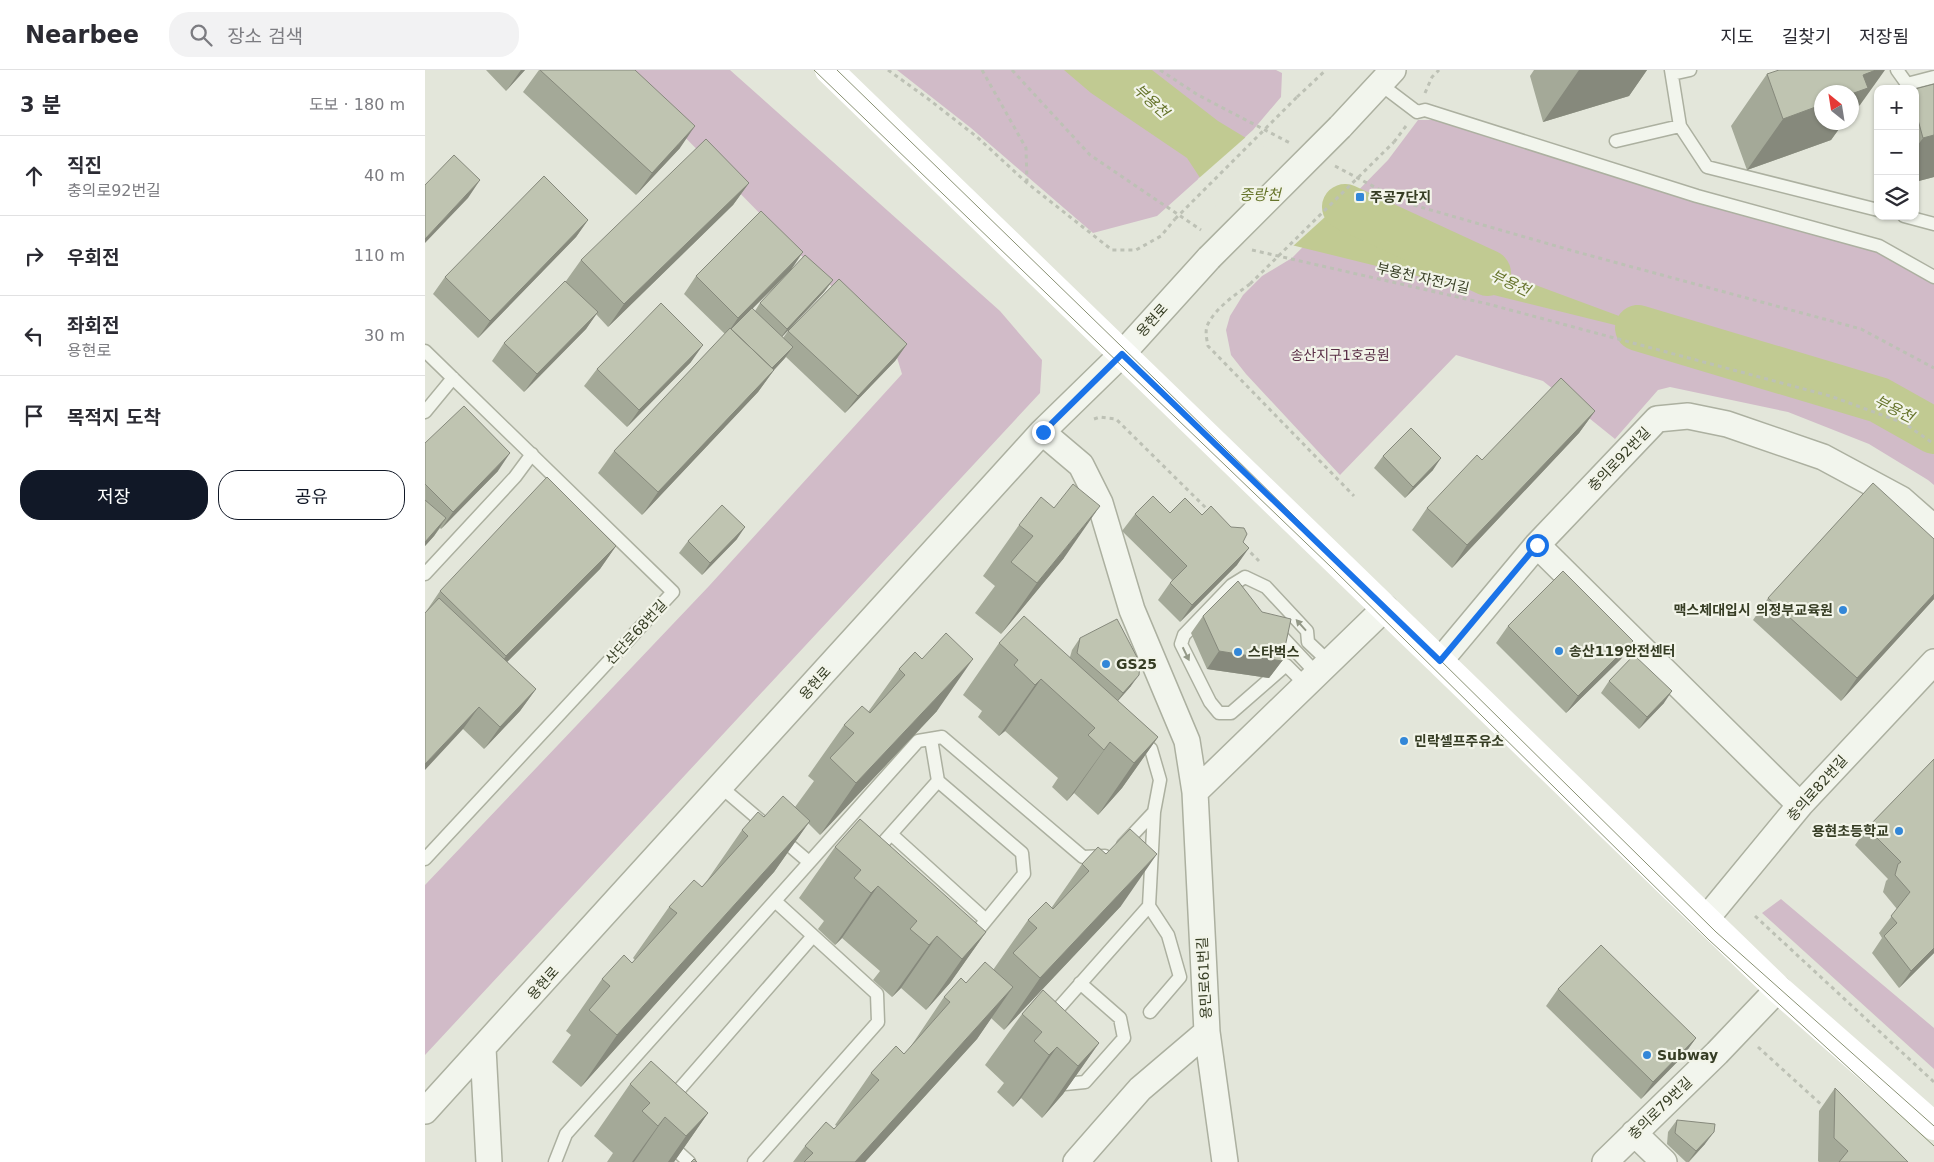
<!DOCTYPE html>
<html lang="ko">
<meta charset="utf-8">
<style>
body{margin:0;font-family:"DejaVu Sans","Noto Sans KR",sans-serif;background:#f2f2f3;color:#2b2b33}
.controls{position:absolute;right:15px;top:15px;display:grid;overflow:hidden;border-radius:10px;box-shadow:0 1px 4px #0004}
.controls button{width:45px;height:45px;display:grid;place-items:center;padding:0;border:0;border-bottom:1px solid #e1e1e2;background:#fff;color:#2b2b33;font:25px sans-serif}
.compass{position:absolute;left:1389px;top:15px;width:45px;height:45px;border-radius:50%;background:#fff;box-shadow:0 1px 4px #0004;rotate:330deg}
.stop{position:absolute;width:15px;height:15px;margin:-11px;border:4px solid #1a73e8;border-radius:50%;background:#fff}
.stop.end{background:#1a73e8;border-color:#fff;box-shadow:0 1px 5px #0008}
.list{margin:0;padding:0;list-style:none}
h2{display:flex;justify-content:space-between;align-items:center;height:65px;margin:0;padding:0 20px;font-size:21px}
h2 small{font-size:16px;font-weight:400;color:#7c7c81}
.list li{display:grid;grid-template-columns:32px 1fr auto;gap:15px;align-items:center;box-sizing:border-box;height:80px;padding:0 20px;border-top:1px solid #e1e1e2}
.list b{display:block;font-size:19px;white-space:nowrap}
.list p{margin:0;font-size:16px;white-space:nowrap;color:#7c7c81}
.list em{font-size:16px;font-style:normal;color:#7c7c81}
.actions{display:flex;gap:10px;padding:15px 20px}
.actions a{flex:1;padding:11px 0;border:1px solid #111827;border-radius:20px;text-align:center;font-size:18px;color:#111827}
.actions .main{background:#111827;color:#fff}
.icon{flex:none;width:28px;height:28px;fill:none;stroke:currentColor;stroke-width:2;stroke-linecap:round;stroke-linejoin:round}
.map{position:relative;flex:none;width:1509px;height:1092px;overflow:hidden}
header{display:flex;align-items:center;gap:30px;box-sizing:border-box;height:70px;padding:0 25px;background:#fff;border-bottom:1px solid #e1e1e2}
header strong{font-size:24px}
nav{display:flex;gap:28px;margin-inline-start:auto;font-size:18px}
.search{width:350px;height:45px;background:#f2f2f3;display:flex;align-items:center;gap:12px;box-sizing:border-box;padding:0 18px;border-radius:20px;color:#7c7c81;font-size:19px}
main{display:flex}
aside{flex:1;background:#fff}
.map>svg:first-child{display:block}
.green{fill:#d1bbc8}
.water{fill:#c1ca92}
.pier{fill:#e3e6da}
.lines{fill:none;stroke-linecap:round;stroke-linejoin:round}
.river{stroke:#c1ca92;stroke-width:46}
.lane-casing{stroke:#acb0a0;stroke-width:15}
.street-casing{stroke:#acb0a0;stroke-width:28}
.path{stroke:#bdc1b5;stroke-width:3;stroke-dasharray:4 4;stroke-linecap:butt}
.lane{stroke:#f2f5ed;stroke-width:12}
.street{stroke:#f2f5ed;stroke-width:25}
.secondary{stroke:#fff;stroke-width:28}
.tram{stroke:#899173;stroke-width:1}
.street-bridge-casing{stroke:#acb0a0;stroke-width:28;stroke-linecap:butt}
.path-bridge{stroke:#bdc1b5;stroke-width:3;stroke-dasharray:4 4;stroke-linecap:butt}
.street-bridge{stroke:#f2f5ed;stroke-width:25}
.wall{fill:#a4a998}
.shaded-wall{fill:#86897c}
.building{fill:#bfc4b1;stroke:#86897c}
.oneway{fill:#949988}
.route{stroke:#1a73e8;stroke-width:6}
.poi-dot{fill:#3387d8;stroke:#f2f4e9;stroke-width:2}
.labels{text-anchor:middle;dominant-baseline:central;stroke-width:4.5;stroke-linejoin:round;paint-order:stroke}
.poi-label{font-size:14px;font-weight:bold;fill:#363d24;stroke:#f2f4e9;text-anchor:start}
.street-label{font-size:14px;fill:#363d24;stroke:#f2f4e9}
.park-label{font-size:14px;fill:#5a3047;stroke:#f2f4e9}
.water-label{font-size:15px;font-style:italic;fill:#66742b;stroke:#f2f4e9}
</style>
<header>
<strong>Nearbee</strong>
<div class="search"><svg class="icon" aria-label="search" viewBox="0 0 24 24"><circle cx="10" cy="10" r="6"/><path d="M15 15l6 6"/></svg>장소 검색</div>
<nav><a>지도</a><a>길찾기</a><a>저장됨</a></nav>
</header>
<main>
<aside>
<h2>3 분<small>도보 · 180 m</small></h2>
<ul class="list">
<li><svg class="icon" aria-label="ahead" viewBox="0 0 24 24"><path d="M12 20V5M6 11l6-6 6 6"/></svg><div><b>직진</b><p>충의로92번길</p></div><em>40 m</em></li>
<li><svg class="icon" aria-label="right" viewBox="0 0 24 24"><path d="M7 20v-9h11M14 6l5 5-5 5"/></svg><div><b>우회전</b></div><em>110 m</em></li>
<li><svg class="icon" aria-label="left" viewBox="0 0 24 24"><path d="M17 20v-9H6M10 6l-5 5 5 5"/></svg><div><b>좌회전</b><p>용현로</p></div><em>30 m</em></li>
<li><svg class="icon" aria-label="arrive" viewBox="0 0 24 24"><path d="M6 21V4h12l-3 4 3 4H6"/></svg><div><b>목적지 도착</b></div></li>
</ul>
<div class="actions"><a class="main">저장</a><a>공유</a></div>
</aside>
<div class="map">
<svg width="1509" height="1092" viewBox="0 0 1509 1092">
<rect width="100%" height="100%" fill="#e3e6da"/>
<path class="green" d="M194,0H305L575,241L617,290L615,323L0,985V815L284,516L477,304L470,281Z
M472,0H851L857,3L856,27L828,60L732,146L668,163L546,58Z
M993,50H1008L1454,176L1509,207V415L1503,410L1444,374L1363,342L1245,317L1233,320L1190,369L1118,311L1031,285L915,405L821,304L806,285L801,260L805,246L818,225L837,206L867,188L963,90Z
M1356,829L1509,958V999L1337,843Z"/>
<path class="water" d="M639,0H727L793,51L989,170L1275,276L810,161L762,88L666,23Z"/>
<path class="pier" d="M822,66L922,127L867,177L808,163L773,109Z"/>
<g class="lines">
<path class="river" d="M920,137L1063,203
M1213,258L1454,330L1509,361"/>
<defs>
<path id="lane" d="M1246,0L1255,56L1282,97L1453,140
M1472,0L1482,14L1509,7
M1247,4L1265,0
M955,14L992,42L1000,40L1272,126L1454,176L1509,207
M1191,71L1255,56
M1479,146L1509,154
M0,281L248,522L0,789
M0,342L28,308
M0,504L90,407L107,384
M850,559L892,604
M881,615L861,595L806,643H794L785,632L756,574L759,565L807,515L820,507L841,517L882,561L883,572L904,592
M506,669L513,711L597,783L599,804L545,870
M296,717L384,792
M466,764L561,850
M698,775L729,742L735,710L726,679L712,668
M449,783L513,711
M724,836L743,865L755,907L725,942
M624,949L724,836L729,742
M631,1006L640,1014L660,1012L699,968L695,948L655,913
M246,1029L388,866
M242,1072L264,1092
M130,1092L141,1064L493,671L517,667L658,787L680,786
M329,1092L453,952L452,924L350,831"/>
<path id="street" d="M915,57L968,0
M617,362L656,395L675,433L707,540L762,671L770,722L782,962L800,1092
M1112,475L1375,735
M1015,591L1112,475L1232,349L1263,346L1302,354L1398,387L1476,429L1509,458
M770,722L960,538
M1281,849L1375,735L1509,592
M58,978L64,1092
M0,1041L617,362L697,284L784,188
M1209,1063L1239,1092
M651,1092L715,1019L782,962
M1180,1092L1292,983L1353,919"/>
</defs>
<use href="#lane" class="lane-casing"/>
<use href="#street" class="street-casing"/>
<path class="path" d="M463,0L502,28L552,67L602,113L687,180H711L736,166L750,149
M557,0L601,78L602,112
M587,0L665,85L776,160
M735,0L773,25L865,73
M1000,23L1007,7L1014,0
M872,27L901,0
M969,72L981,56
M910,96L978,132L1152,182L1436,259L1509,298
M827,180L1063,234L1405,326L1479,353L1509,374
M825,214C810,225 790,238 782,256C780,263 782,270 783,276L929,426
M669,349L675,347L691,349L784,441
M820,477L834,491
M1330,846L1509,1012
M1333,977L1399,1037"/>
<use href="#lane" class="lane"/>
<use href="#street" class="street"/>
<path class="secondary" d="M404,0L1353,919L1509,1056"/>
<path class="tram" d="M389,0L906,497L1284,870L1509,1076
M412,0L732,311L1291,862L1509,1056"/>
<defs>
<path id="street-bridge" d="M784,188L915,57"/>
</defs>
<use href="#street-bridge" class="street-bridge-casing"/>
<path class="path-bridge" d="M750,149L872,27
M825,214L969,72"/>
<use href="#street-bridge" class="street-bridge"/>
</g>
<path class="wall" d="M61,0H100L81,21Z
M114,0H210L255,78L211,125L98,22Z
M1109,0H1222L1204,26L1118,52L1105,6Z
M1342,4L1435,35L1429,38L1406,70L1322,100L1306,56Z
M1509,14V107L1490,112V19Z
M1453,67V86L1449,72Z
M324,113L308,135L183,257L171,244L161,259L99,322L67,291L79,273L141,211L156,190Z
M163,150L151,167L53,268L8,224L20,207Z
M366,200L327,239L330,241L335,233L408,210L399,222L357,267L358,268L363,261L482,274L470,291L420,343L361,287L349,300L333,322L217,445L173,403L189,381L300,264L259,224L271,206Z
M266,292L202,357L159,316L172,299Z
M1170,341L1154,363L1027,498L987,460L1002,438Z
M0,373L73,401L16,459L15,458L9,466L0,476Z
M958,386L1008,400L980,428L949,398Z
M745,443L777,445L818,472L812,495L755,552L733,530L747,510L697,461L710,444Z
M594,455L639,488L576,564L550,543L570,516L558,506Z
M312,469L277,505L254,483L263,471Z
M191,476L175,499L82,592L111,619L95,641L59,679L38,659L0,543L15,521Z
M1343,528L1509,529L1416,631L1328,550Z
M778,546L857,591L844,608L782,599L766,563Z
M1083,556L1208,571L1196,589L1141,643L1071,573Z
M655,568L706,616L693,631L733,667L697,718L673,745L649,723L642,731L627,717L633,708L580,661L574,666L553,647L557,641L538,625L574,573L645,587L647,580Z
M490,582L512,641L395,765L383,753L349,802L156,1017L127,992L146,965L141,961L177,909L207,893L210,890L208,888L244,837L277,817L281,812L317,760L339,747L370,737L389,711L383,706L419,655L443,642L474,599Z
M1184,611L1239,633L1214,659L1176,623Z
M1509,689V883L1474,918L1447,883L1457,868L1454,863L1472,839L1458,822L1461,811L1463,809L1430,775L1442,758Z
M410,777L561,862L525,913L501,940L476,918L467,927L448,910L455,901L417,868L410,875L393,859L399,851L374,828Z
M673,777L696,836L579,960L566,948L552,969L440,1092H368L380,1076L409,1059L412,1056L410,1055L446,1003L479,984L484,979L519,927L541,913L568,900L603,850L627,837L657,794Z
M1133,919L1271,968L1258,986L1216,1029L1121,936Z
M597,944L674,973L638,1024L617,1048L596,1028L588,1037L572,1022L579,1013L560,995Z
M205,1014L283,1043L249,1092H182L188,1083L169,1066Z
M1410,1018L1483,1092H1394L1393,1091L1394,1041Z
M1252,1050L1280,1074L1264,1092H1261L1242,1074L1243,1062Z"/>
<path class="shaded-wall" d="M96,0H100L81,21Z
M1154,0H1222L1204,26L1118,52Z
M1444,0H1460L1435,35L1429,38L1426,41V22L1438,5Z
M1396,35V52H1419L1406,70L1322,100L1358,49Z
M270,56L255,78L211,125L227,103Z
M1509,65V107L1490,112V79L1498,68Z
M55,110L43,128L0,173V169Z
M324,113L308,135L183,257L199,234Z
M163,150L151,167L53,268L65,251Z
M378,182L366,200L301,265L313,248Z
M408,210L399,222L354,270L362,259Z
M173,242L161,259L99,322L112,304Z
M482,274L470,291L420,343L433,326Z
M278,275L266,292L202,357L214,340Z
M368,277L359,289L349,300L333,322L217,445L233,422L346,299Z
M1170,341L1154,363L1027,498L1042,475Z
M85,383L73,401L16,459L28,442Z
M1016,388L1008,400L980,428L988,417Z
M675,436L639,488L576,564L612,513Z
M21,448L9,466L0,476V472Z
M320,457L312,469L277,505L285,493Z
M191,476L175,499L65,609L81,586Z
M824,478L812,495L755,552L767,535Z
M1509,524V529L1416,631L1432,608Z
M1208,571L1196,589L1141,643L1153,626Z
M794,581L857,591L844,608L782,599Z
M548,589L512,641L395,765L431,713Z
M714,605L706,616L689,635L698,623Z
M616,609L580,661L574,666L610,615Z
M111,619L95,641L59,679L75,657Z
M1247,621L1239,633L1214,659L1222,647Z
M54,637L38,659L0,700V694Z
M733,667L697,718L673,745L709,693Z
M685,672L649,723L642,731L679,680Z
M385,751L349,802L156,1017L192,965Z
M732,784L696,836L579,960L615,908Z
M453,816L417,868L410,875L446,823Z
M561,862L525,913L501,940L537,889Z
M512,866L476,918L467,927L504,875Z
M1509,878V883L1474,918L1486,901Z
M588,917L552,969L440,1092H430Z
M1271,968L1258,986L1216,1029L1228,1012Z
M674,973L638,1024L617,1048L653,996Z
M632,977L596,1028L588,1037L624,985Z
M283,1043L249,1092H243L261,1066Z
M240,1047L209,1092H207L233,1056Z
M1289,1062L1280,1074L1263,1092L1271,1081Z"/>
<path class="building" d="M115,0H210L270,56L227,103Z
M1354,0H1451L1438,5L1443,18L1426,24V22H1396V35L1358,49L1342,4Z
M1509,14V65L1498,68L1490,39V19Z
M281,69L324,113L199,234L156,190Z
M29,85L55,110L0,169V115Z
M119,106L163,150L65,251L20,207Z
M336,141L378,182L313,248L271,206Z
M380,185L408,210L362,259L335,233Z
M414,209L482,274L433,326L363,261Z
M140,211L173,242L112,304L79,273Z
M236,233L278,275L214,340L172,299Z
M327,238L368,277L347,298L306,259Z
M305,258L349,300L233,422L189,381Z
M1136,308L1170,341L1042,475L1002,438L1052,385L1057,390Z
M39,336L85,383L28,442L0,414V373Z
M986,358L1016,388L988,417L958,386Z
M122,407L191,476L81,586L15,521Z
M1448,413L1509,469V524L1432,608L1343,528Z
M648,414L675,436L612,513L586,492L608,466L594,455L616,427L629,438Z
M728,426L745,443L760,428L777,445L786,436L806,457L819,458L822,464L818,472L824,478L767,535L745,513L762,496L710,444Z
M0,430L21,448L0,472Z
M297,435L320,457L285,493L263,471Z
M1138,501L1208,571L1153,626L1083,556Z
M813,511L837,542L866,549L857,591L794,581L778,546Z
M14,528L111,619L75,657L54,637L0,694V543Z
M599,546L733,667L709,693L685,672L679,680L663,665L670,658L616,609L610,615L589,595L593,590L574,573Z
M692,549L715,593L714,605L698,623L652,583L655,568Z
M521,563L548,589L431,713L405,688L429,663L419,655L437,636L445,643L480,605L474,599L490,582L497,589Z
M1209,585L1247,621L1222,647L1184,611Z
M1509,689V878L1486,901L1459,866L1472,853L1466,846L1485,822L1470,805L1473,794L1476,792L1442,758Z
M358,726L385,751L192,965L164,940L185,916L177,909L199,885L207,893L252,843L244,837L269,810L277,817L323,766L317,760L333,742L339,747Z
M435,749L561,862L537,889L512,866L504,875L485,859L492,851L453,816L446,823L429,808L436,800L410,777Z
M705,759L732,784L615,908L588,883L612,858L603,850L621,832L628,839L664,801L657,794L673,777L681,784Z
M1176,875L1271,968L1228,1012L1133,919Z
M560,892L588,917L430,1092H379L388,1083L380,1076L401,1052L409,1059L454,1010L446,1003L471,976L479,984L525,932L519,927L536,908L541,913Z
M618,920L674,973L653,996L632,977L624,985L609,971L617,962L597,944Z
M226,991L283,1043L261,1066L240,1047L233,1056L217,1041L225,1033L205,1014Z
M1410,1018L1483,1092H1414L1423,1081L1409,1068Z
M1252,1050L1290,1054L1289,1062L1271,1081L1250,1063Z
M269,1089L272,1092H266Z"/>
<defs><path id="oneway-solid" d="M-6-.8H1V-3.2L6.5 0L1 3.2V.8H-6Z" transform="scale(1.25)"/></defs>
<g class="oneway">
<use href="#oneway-solid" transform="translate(876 555) rotate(-132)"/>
<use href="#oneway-solid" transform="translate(761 584) rotate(64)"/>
</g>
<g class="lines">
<path class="route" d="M618,362L697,284L1015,591L1112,475"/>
</g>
<g class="poi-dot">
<rect x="930" y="122" width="10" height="10" rx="2.5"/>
<circle cx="1418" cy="540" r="5"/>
<circle cx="1134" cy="581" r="5"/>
<circle cx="813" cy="582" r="5"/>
<circle cx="681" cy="594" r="5"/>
<circle cx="979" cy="671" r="5"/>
<circle cx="1474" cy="761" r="5"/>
<circle cx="1222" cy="985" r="5"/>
</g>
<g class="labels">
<g class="poi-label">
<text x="945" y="127">주공7단지</text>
<text x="1408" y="540" text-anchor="end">맥스체대입시 의정부교육원</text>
<text x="1144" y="581">송산119안전센터</text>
<text x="823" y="582">스타벅스</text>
<text x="691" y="594">GS25</text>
<text x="989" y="671">민락셀프주유소</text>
<text x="1464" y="761" text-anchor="end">용현초등학교</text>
<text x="1232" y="985">Subway</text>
</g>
<g class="street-label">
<text transform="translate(998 208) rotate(13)">부용천 자전거길</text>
<text transform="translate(727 250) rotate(-48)">용현로</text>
<text transform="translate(1194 389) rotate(-46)">충의로92번길</text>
<text transform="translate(211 562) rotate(-47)">산단로68번길</text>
<text transform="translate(390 613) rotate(-48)">용현로</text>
<text transform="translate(1392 718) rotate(-48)">충의로82번길</text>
<text transform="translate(779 908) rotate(-93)">용민로61번길</text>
<text transform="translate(118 913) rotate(-48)">용현로</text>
<text transform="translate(1235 1038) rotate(-44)">충의로79번길</text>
</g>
<g class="park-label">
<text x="915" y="285">송산지구1호공원</text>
</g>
<g class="water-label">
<text transform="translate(726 31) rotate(43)">부용천</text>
<text x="835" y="125">중랑천</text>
<text transform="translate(1085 213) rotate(25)">부용천</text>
<text transform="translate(1469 339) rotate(27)">부용천</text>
</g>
</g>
</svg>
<div class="controls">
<button>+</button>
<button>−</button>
<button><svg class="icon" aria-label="layers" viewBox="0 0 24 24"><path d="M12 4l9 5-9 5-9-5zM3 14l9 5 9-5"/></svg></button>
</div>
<svg class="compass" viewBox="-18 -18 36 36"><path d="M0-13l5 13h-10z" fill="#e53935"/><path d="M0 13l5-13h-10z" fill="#7c7c81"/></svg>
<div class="stop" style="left:1112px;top:475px"></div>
<div class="stop end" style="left:618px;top:362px"></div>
</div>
</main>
